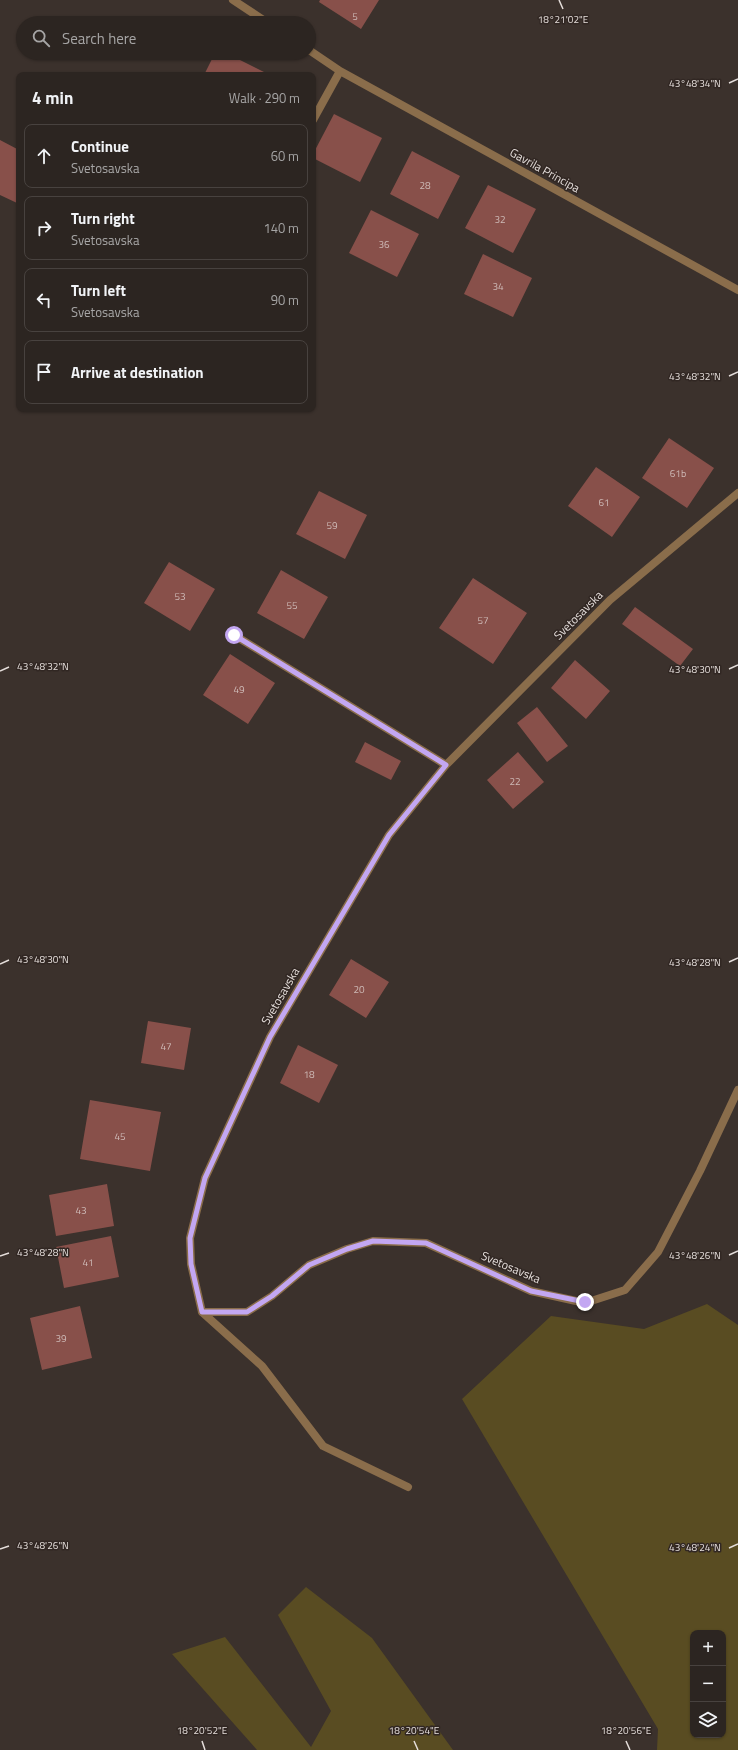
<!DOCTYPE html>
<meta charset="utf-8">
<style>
body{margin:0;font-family:"Titillium Web",sans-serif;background:#38312e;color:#f1f3f6}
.controls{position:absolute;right:12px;bottom:12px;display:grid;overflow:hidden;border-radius:8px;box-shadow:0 1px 3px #0004}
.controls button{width:36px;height:36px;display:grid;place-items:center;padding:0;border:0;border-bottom:1px solid #48423f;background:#2c2521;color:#f1f3f6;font:20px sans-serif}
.stop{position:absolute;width:12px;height:12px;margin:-9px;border:3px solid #c3a7f2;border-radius:50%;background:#fff}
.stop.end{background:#c3a7f2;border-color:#fff;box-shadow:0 1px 4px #0008}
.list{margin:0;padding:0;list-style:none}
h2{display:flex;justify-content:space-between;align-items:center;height:52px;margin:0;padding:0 16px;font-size:17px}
h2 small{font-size:13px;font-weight:400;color:#a6a5a5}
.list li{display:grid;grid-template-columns:26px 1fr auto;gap:12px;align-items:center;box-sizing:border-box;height:64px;margin:0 8px 8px;padding:0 8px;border:1px solid #48423f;border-radius:8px}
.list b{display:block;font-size:15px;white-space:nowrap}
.list p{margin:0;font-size:13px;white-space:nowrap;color:#a6a5a5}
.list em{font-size:13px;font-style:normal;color:#a6a5a5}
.icon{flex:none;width:22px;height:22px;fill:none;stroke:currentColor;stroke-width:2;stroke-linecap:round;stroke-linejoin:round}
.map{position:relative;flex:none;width:738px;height:1750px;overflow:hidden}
.search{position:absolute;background:#2c2521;box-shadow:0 1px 3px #0004;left:16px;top:16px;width:300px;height:44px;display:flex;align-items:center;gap:10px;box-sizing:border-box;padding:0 14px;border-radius:22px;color:#a6a5a5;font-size:15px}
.panel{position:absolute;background:#2c2521;box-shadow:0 1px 3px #0004;left:16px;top:72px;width:300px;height:340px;border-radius:8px}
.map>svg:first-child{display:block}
.green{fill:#594c22;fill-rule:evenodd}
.building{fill:#88504a}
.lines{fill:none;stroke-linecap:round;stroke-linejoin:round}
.minor{stroke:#8a6d4b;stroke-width:8}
.route{stroke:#c3a7f2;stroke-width:5}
.ticks{fill:none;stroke:#e5dedb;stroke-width:1.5}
.labels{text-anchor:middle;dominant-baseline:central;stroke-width:3;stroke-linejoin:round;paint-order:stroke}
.number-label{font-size:10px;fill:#cebab7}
.street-label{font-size:12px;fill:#e5dedb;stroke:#312723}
.ticks-label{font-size:10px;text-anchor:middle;fill:#e5dedb;stroke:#312723;stroke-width:3;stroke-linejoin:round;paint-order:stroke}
</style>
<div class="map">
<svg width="738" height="1750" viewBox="0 0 738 1750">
<rect width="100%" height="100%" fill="#3b312c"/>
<path class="green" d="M707,1304L738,1325V1750H657L658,1729L462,1399L551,1316L644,1329ZM693,1633H723V1735H693Z
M306,1587L372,1638L453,1750H257L172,1654L225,1637L311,1747L331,1711L278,1615Z"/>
<path class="building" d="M320,0H379L361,29L319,2Z
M215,53H226L266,73L265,75H204Z
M334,114L382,138L360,182L313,158V154Z
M0,140L19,150V200L17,203L0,195Z
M412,151L460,176L438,219L390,194Z
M488,185L536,209L513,253L465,228Z
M371,210L419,234L397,277L349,253Z
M483,254L532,278L513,317L464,294Z
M669,438L714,468L687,508L642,478Z
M596,467L640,497L612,537L568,506Z
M319,491L367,515L345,559L296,534Z
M169,562L215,589L190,631L144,603Z
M281,570L328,597L304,639L257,613Z
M473,578L527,613L493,664L439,628Z
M635,607L693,649L680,666L622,624Z
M230,654L275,683L248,724L203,695Z
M575,660L610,691L586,719L551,688Z
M537,707L568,746L547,762L517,723Z
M365,742L401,761L391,780L355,762Z
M518,752L544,782L513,809L487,780Z
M351,959L389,982L366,1018L329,995Z
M148,1021L191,1028L184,1070L141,1063Z
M298,1045L338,1065L319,1103L280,1083Z
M90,1100L161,1112L150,1171L80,1159Z
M107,1184L114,1226L56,1236L49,1195Z
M111,1236L119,1277L64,1288L56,1247Z
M80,1306L92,1358L42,1370L30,1318Z"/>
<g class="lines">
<path class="minor" d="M233,0L268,23
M309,50L340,71L738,290
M313,120L340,71
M738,493L610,600L446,765L389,835L270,1037L205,1178L190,1238L191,1264L202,1312H247L272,1296L309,1265L347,1249L373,1241L426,1243L531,1291L585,1303L625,1290L658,1252L700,1171L738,1090
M234,635L446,765
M202,1312L262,1366L323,1446L408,1487"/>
</g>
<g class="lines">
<path class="route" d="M234,635L446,765L389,835L270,1037L205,1178L190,1238L191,1264L202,1312H247L272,1296L309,1265L347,1249L373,1241L426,1243L531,1291L585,1302"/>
</g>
<path class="ticks" d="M559,0L563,9M729,83L738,79M729,376L738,372M729,669L738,665M0,671L9,667M729,962L738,958M0,964L9,960M729,1255L738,1251M0,1256L9,1253M729,1548L738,1544M0,1549L9,1546M202,1741L205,1750M414,1741L418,1750M626,1741L630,1750"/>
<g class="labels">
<g class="number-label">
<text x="355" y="16">5</text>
<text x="425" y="185">28</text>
<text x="500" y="219">32</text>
<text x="384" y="244">36</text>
<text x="498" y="286">34</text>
<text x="678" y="473">61b</text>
<text x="604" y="502">61</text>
<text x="332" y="525">59</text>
<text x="180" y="596">53</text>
<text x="292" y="605">55</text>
<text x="483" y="620">57</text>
<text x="239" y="689">49</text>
<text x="515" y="781">22</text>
<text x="359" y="989">20</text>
<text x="166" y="1046">47</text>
<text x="309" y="1074">18</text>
<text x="120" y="1136">45</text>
<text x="81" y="1210">43</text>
<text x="88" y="1262">41</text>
<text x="61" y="1338">39</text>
</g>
<g class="street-label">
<text transform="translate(545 170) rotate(29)">Gavrila Principa</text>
<text transform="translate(578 615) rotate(-45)">Svetosavska</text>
<text transform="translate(280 996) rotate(-60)">Svetosavska</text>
<text transform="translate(511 1267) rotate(23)">Svetosavska</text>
</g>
</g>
<g class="ticks-label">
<text x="563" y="23">18°21'02"E</text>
<text x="695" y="87">43°48'34"N</text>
<text x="695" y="380">43°48'32"N</text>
<text x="43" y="670">43°48'32"N</text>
<text x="695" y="673">43°48'30"N</text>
<text x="43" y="963">43°48'30"N</text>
<text x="695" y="966">43°48'28"N</text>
<text x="43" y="1256">43°48'28"N</text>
<text x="695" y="1259">43°48'26"N</text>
<text x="43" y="1549">43°48'26"N</text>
<text x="695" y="1551">43°48'24"N</text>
<text x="202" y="1734">18°20'52"E</text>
<text x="414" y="1734">18°20'54"E</text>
<text x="626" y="1734">18°20'56"E</text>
</g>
</svg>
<div class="controls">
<button>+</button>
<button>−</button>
<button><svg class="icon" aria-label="layers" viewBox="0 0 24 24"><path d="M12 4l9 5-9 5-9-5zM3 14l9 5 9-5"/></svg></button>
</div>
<div class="stop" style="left:234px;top:635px"></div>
<div class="stop end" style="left:585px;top:1302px"></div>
<div class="search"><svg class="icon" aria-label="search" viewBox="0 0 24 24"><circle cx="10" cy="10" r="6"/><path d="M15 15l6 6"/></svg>Search here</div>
<section class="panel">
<h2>4 min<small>Walk · 290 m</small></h2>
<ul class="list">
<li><svg class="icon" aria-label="ahead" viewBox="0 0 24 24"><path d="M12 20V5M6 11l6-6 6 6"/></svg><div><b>Continue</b><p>Svetosavska</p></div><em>60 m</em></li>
<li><svg class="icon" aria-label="right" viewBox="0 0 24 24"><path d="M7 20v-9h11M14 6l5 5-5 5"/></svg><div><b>Turn right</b><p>Svetosavska</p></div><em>140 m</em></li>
<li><svg class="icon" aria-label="left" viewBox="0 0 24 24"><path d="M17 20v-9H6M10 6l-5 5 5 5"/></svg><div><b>Turn left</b><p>Svetosavska</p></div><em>90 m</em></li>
<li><svg class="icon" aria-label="arrive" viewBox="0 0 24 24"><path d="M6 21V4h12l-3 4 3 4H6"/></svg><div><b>Arrive at destination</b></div></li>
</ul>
</section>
</div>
